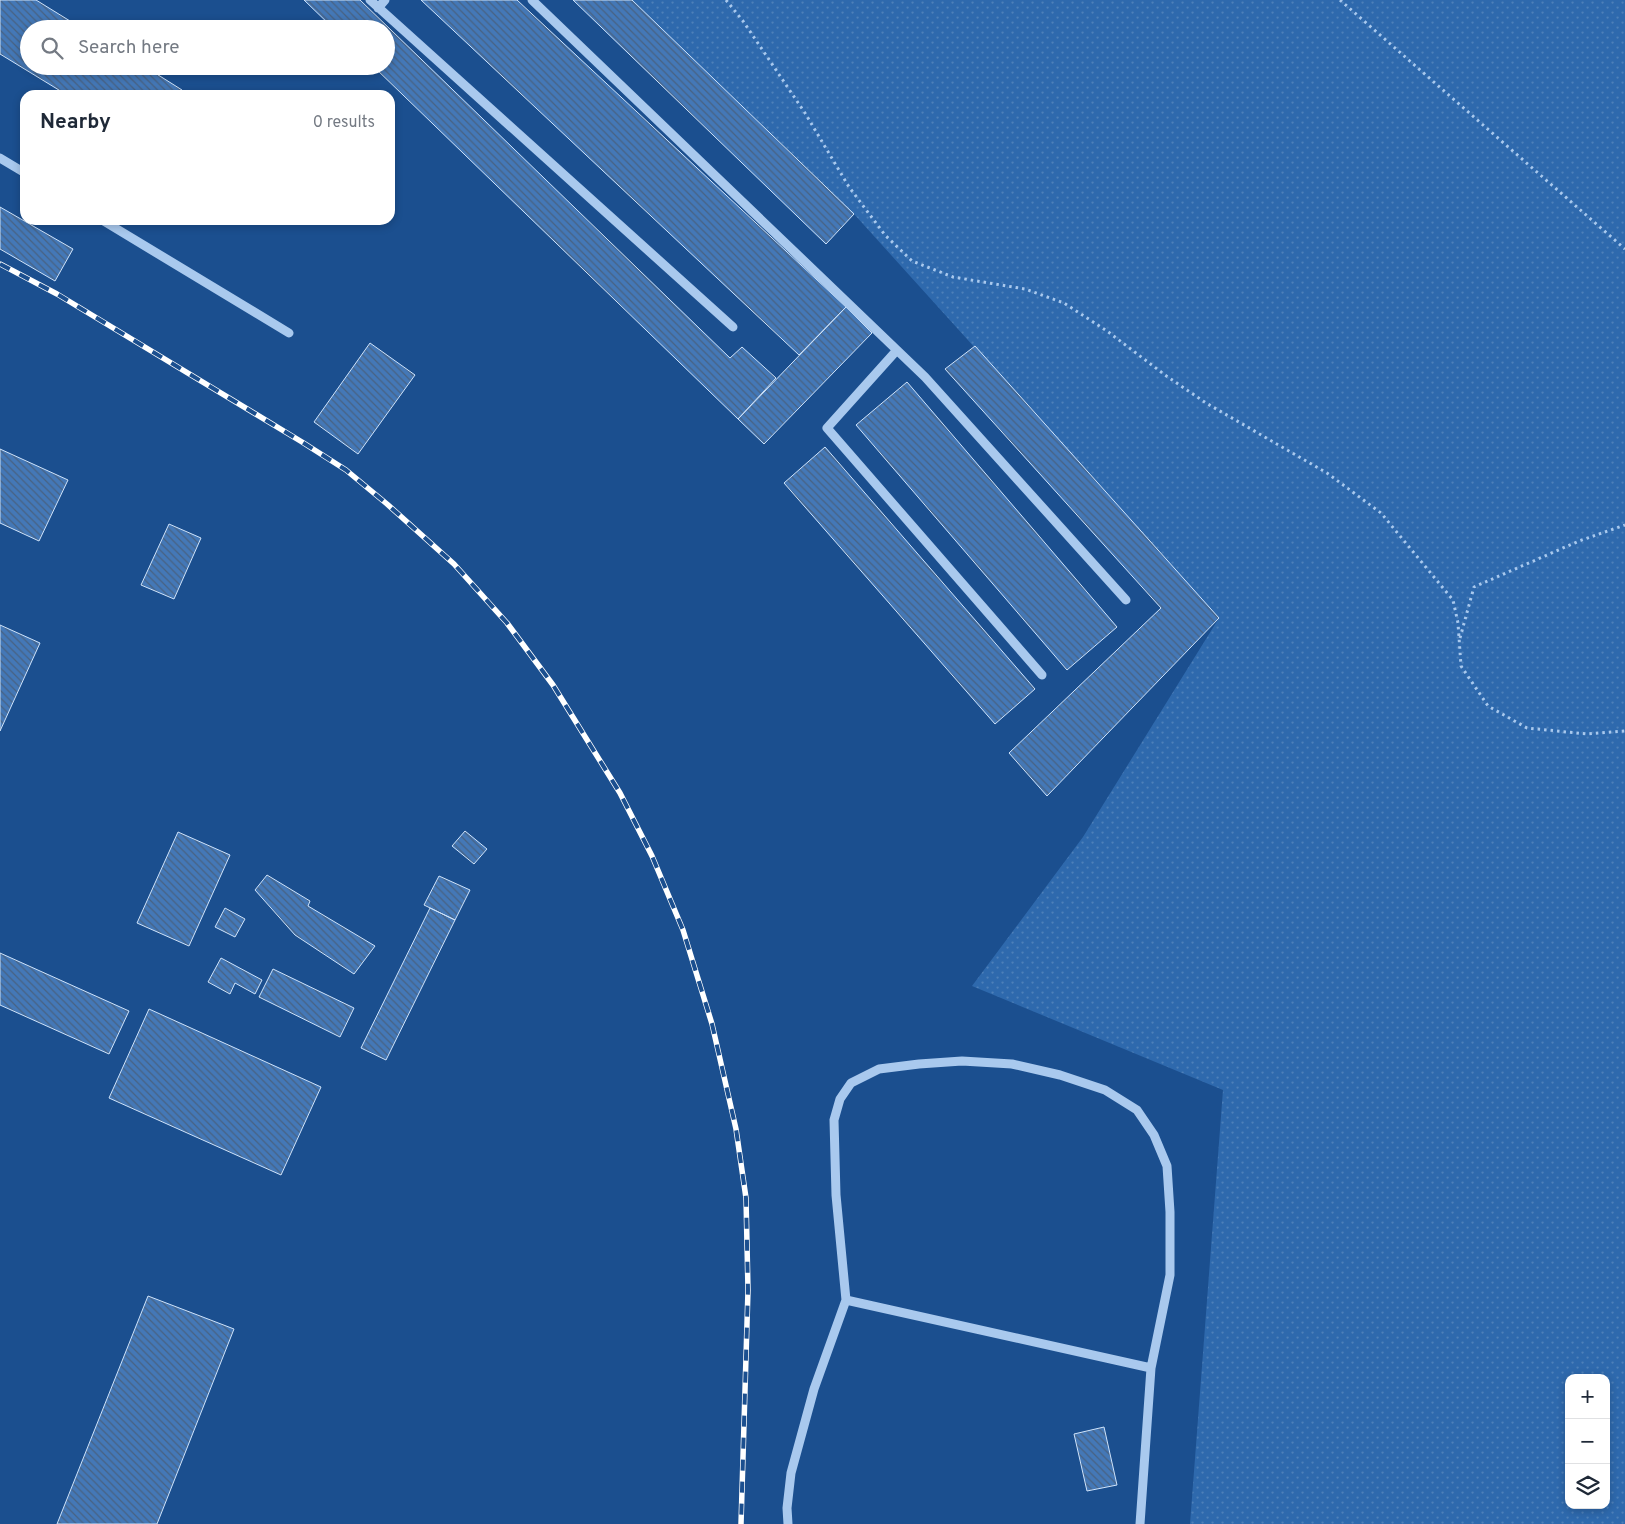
<!DOCTYPE html>
<meta charset="utf-8">
<style>
body{margin:0;font-family:Overpass,sans-serif;background:#f2f2f3;color:#1f2937}
.controls{position:absolute;right:15px;bottom:15px;display:grid;overflow:hidden;border-radius:10px;box-shadow:0 2px 8px #0003}
.controls button{width:45px;height:45px;display:grid;place-items:center;padding:0;border:0;border-bottom:1px solid #e0e1e3;background:#fff;color:#1f2937;font:25px sans-serif}
.list{margin:0;padding:0;list-style:none}
h2{display:flex;justify-content:space-between;align-items:center;height:65px;margin:0;padding:0 20px;font-size:21px}
h2 small{font-size:16px;font-weight:400;color:#747a83}
.icon{flex:none;width:28px;height:28px;fill:none;stroke:currentColor;stroke-width:2;stroke-linecap:round;stroke-linejoin:round}
.map{position:relative;flex:none;width:1625px;height:1524px;overflow:hidden}
.search{position:absolute;background:#fff;box-shadow:0 2px 8px #0003;left:20px;top:20px;width:375px;height:55px;display:flex;align-items:center;gap:12px;box-sizing:border-box;padding:0 18px;border-radius:28px;color:#747a83;font-size:19px}
.panel{position:absolute;background:#fff;box-shadow:0 2px 8px #0003;left:20px;top:90px;width:375px;height:135px;border-radius:15px}
.map>svg:first-child{display:block}
.grass{fill:url(#grass-dots);fill-rule:evenodd}
.building{fill:url(#building-back-hatch);stroke:#cfe3fa}
.lines{fill:none;stroke-linecap:round;stroke-linejoin:round}
.path{stroke:#a9c9ee;stroke-width:3;stroke-dasharray:2.5 4;stroke-linecap:butt}
.minor{stroke:#a9c9ee;stroke-width:9}
.rail-casing{stroke:#fff;stroke-width:5.5}
.rail{stroke:#1b4f8f;stroke-width:4;stroke-dasharray:11;stroke-linecap:butt}
</style>
<div class="map">
<svg width="1625" height="1524" viewBox="0 0 1625 1524">
<defs>
<pattern id="grass-dots" width="8" height="8" patternUnits="userSpaceOnUse" patternTransform="scale(1.25)"><rect width="8" height="8" fill="#2e69ad"/><path d="M2 2h.1M6 6h.1" fill="none" stroke="#4d80b9" stroke-width="1.8" stroke-linecap="round"/></pattern>
<pattern id="building-back-hatch" width="6" height="6" patternUnits="userSpaceOnUse" patternTransform="scale(1.25)"><rect width="6" height="6" fill="#4478b7"/><path d="M-1 5l2 2M0 0l6 6M5-1l2 2" fill="none" stroke="#486282"/></pattern>
</defs>
<rect width="100%" height="100%" fill="#1b4f8f"/>
<path class="grass" d="M632,0H1625V1524H1190L1223,1090L972,986L1083,837L1219,618L854,214ZM1569,1378H1606V1505H1569Z"/>
<path class="building" d="M0,0H36L83,29H29V66H144L182,90L179,95H67L0,54Z
M304,0H360L730,358L742,347L776,378L738,419L373,66H386V29H334Z
M421,0H517L846,307L799,355Z
M573,0H632L854,214L826,244Z
M0,207L73,249L55,281L0,249Z
M846,307L872,333L764,444L738,419Z
M370,343L415,375L358,454L314,422Z
M975,346L1219,618L1047,796L1009,753L1161,608L945,369Z
M907,382L1117,627L1067,670L856,425Z
M825,447L1035,689L995,724L784,483Z
M0,449L68,480L39,541L0,523Z
M169,524L201,538L174,599L141,585Z
M0,625L40,643L0,731Z
M465,831L487,849L474,864L452,846Z
M178,832L230,855L189,946L137,923Z
M267,875L310,901L308,906L375,946L354,974L295,935L255,890Z
M439,876L470,890L455,920L424,905Z
M225,908L245,919L235,937L215,927Z
M430,908L455,920L386,1060L361,1048Z
M0,953L129,1011L109,1054L0,1005Z
M221,958L262,980L255,994L235,983L230,994L208,982Z
M273,969L354,1008L340,1037L259,997Z
M149,1009L321,1087L281,1175L109,1098Z
M148,1296L234,1329L157,1524H57Z
M1104,1427L1117,1485L1087,1491L1074,1434Z"/>
<g class="lines">
<path class="path" d="M726,0L743,21L805,113L849,187L885,235L912,261L953,277L1025,289L1064,303L1107,331L1165,375L1206,403L1327,473L1381,513L1453,600L1458,623L1461,666L1488,706L1527,728L1587,734L1625,731
M1340,0L1625,249
M1460,638L1474,587L1579,541L1625,525"/>
<path class="minor" d="M370,0L733,327
M532,0L925,377L1126,600
M378,8L385,0
M0,158L25,173
M102,220L289,333
M897,350L827,428L1042,675
M846,1300L1151,1368
M788,1524L787,1508L791,1473L814,1389L846,1300L836,1195L834,1120L840,1099L851,1083L879,1069L919,1064L962,1061L1012,1064L1060,1075L1105,1090L1137,1110L1154,1135L1167,1166L1170,1212V1275L1151,1368L1140,1524"/>
<defs>
<path id="rail" d="M0,264L57,294L302,442L346,470L387,504L454,564L507,623L553,685L620,793L652,856L683,930L712,1024L736,1129L746,1198L748,1290L741,1524"/>
</defs>
<use href="#rail" class="rail-casing"/>
<use href="#rail" class="rail"/>
</g>
</svg>
<div class="controls">
<button>+</button>
<button>−</button>
<button><svg class="icon" aria-label="layers" viewBox="0 0 24 24"><path d="M12 4l9 5-9 5-9-5zM3 14l9 5 9-5"/></svg></button>
</div>
<div class="search"><svg class="icon" aria-label="search" viewBox="0 0 24 24"><circle cx="10" cy="10" r="6"/><path d="M15 15l6 6"/></svg>Search here</div>
<section class="panel">
<h2>Nearby<small>0 results</small></h2>
<ul class="list">
</ul>
</section>
</div>
